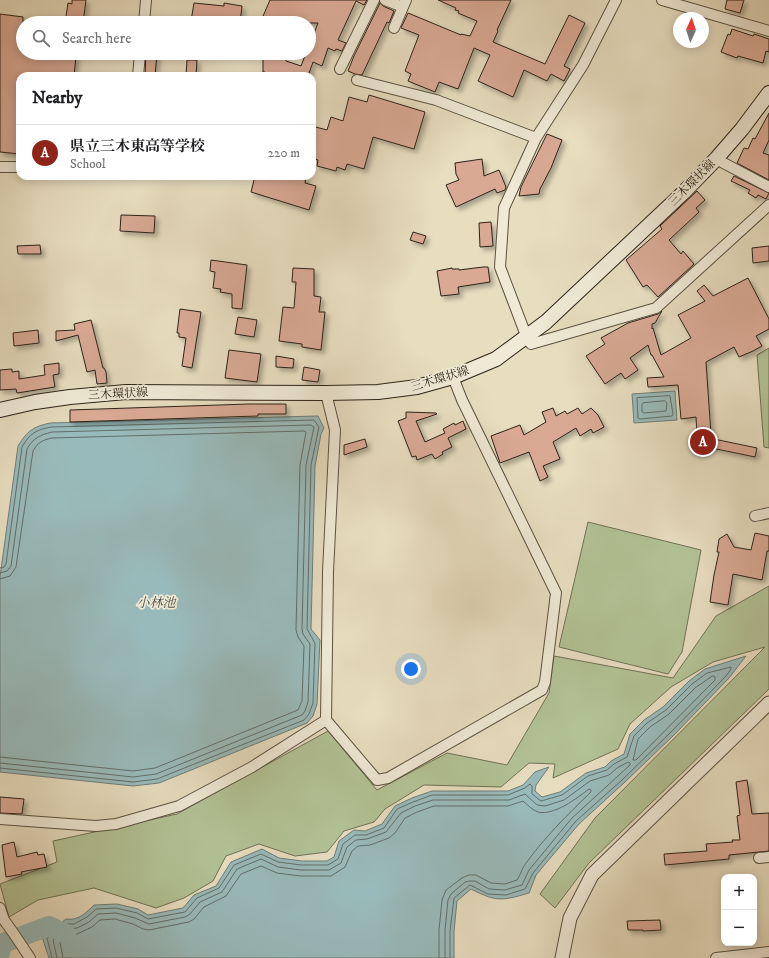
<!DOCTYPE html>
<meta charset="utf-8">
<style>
body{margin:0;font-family:"IM FELL DW Pica","Noto Serif JP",serif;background:#f2f2f2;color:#202124}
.controls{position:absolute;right:12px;bottom:12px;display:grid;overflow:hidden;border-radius:8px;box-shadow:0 2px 10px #0003}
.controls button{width:36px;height:36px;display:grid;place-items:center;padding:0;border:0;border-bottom:1px solid #e0e0e0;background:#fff;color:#202124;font:20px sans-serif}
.compass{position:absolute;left:673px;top:12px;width:36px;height:36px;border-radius:50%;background:#fff;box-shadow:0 2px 10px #0003;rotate:3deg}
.you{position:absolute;left:411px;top:669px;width:14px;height:14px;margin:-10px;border:3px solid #fff;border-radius:50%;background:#1a73e8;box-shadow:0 0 0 6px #1a73e833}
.badge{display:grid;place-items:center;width:26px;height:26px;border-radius:50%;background:#8f2418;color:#fff;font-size:13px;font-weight:700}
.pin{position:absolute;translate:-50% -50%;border:2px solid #fff;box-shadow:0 1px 4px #0006}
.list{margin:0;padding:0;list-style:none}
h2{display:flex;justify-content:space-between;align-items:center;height:52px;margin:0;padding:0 16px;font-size:17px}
h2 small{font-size:13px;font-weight:400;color:#757577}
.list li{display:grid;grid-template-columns:26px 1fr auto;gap:12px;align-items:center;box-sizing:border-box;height:56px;padding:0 16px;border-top:1px solid #e0e0e0}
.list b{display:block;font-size:15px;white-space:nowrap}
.list p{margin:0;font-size:13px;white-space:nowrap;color:#757577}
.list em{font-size:13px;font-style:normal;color:#757577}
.icon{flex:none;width:22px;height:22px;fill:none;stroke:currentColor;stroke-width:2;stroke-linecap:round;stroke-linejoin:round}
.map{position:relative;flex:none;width:769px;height:958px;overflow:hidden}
.search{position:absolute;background:#fff;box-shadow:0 2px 10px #0003;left:16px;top:16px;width:300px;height:44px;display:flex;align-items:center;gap:10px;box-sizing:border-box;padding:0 14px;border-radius:22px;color:#757577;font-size:15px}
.panel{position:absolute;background:#fff;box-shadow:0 2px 10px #0003;left:16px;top:72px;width:300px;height:108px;border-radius:12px}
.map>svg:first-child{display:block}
.green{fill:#b2c295;stroke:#6f7256}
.water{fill:#99baba;stroke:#6d7e79}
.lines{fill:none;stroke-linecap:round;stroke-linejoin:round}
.shore{stroke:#626e69;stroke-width:1}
.river{stroke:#99baba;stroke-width:20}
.building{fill:#d9a994;stroke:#2c2318;filter:url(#shadow)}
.minor-casing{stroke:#5b5242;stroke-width:12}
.tertiary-casing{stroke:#5b5242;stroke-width:15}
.secondary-casing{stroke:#2c2318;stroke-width:16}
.minor{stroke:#efe9d5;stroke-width:10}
.tertiary{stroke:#efe9d5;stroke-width:13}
.secondary{stroke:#efe9d5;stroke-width:14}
.labels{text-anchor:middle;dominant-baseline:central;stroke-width:3.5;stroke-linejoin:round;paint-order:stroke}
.street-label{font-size:12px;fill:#2c2318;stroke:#efe9d5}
.water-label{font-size:13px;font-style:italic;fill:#4d5049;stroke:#efe9d5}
</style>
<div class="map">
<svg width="769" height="958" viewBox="0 0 769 958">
<defs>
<filter id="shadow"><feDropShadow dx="3.5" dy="3.5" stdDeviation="2" flood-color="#0004"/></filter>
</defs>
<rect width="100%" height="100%" fill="#e7ddbf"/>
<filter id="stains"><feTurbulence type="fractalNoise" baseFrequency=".005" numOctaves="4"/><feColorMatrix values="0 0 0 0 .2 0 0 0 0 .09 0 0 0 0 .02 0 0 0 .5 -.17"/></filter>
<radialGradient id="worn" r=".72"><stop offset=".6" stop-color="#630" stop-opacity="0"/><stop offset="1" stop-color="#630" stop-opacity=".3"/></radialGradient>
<path class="green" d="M769,348V448L764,447L757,355Z
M588,522L701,550L682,652L668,674L559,647Z
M769,586V689L589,863L555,908L540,894L595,818L765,647L713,662L671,687L630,724L618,749L553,778L555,764L529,763L501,787L424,785L385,809L374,822L344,831L327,852L295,856L259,844L226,856L213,881L184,898L156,908L94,888L38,900L9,917L0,884L57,862L53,841L177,814L328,731L377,790L447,753L507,765L549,693L554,656L673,678L716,616Z"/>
<path class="water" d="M675,391L677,420L634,423L632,394Z
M318,416L324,428L321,434L315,466L311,629L320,640L317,704L313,716L307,723L159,783L133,786L0,772V577L18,446C28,430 33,427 50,423Z
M746,656L729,678L674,735L625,782L579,824L536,875L529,893C502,901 496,902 471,889L457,901L454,931V958H49L42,937L66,919C78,921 86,913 94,905L117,904L138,909L148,915L183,908L194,895L216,886L231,862L262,849L279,858L302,861H327L334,857L339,841L354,830L365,831L382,824L395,806L412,798L432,791H508L523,785L535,772L549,767L536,785L535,791L542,797L560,792L586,773L605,767L611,761L624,754L630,734L644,720L663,707L689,681L705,669Z"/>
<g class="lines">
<path class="shore" d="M670,396L673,414L672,416L640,419L638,418L637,398Z
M665,401L667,403L666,411L644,413L642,412V404L643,403Z
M0,568L4,567L6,564L22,447C30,433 36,430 51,427L314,420L319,427L311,465L307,629L315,643L313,703L309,714L304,720L157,779L133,782L0,768
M0,573L7,571L11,566L27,449C33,438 40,435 52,432L311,425L314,427L306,465L302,629L303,634L310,644L308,702L305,711L302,715L156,774L133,777L0,763
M0,579L10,576L16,567L33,451C38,442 43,440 52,438L304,431L306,432L300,465L296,630L298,637L304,646L302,701L298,710L155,768L133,771L0,757
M713,676L715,677V680L636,760H633L638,739L650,727L669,714L695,688Z
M52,958L47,938L67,924H74L87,917L96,909L116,908L137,913L148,919L185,912L197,898L219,888L234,865L261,854L278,862L301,865H328L338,859L343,844L355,835H366L384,828L397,809L413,802L432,795H508L525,788L530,784L532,786V794L541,801L562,795L588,776L607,770L614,764L627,757L634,736L647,723L666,710L692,684L707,673L731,667V669L726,676L671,732L622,780L576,821L533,873L525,889L506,895L488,894L470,885L454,898L450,931V958
M57,958L53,940L68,929L77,928L89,922L98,914L116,913L135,918L149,924L185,917L190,914L200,902L222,892L237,869L261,859L278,867L301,870H329L341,863L347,847L356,840L367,839L386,832L401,813L415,806L433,800H509L525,794L537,805L545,806L564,800L590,781L609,775L617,768L628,762L630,763V765L572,818L529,870L522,885L505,890L489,889L475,881H470L465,882L451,894L448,900L445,930V958
M63,958L60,942L70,935L77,934L92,927L100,920L115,919L133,924L143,929L149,930L189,922L194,919L204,907L226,896L241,874L261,866L277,873L300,876H331L345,867L352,851L358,846L370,845L389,838L395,833L405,818L417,812L434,806H508L523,801C528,805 532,810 538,812C554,816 577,798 589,789L591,790V792C567,815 543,839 524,866C521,871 520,876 517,880L505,884L491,883L476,875H469L462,878L446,890L442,900L439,930V958"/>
<path class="river" d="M0,952L3,943L49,926L66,934"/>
</g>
<path class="building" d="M72,0H86L83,23H65L68,3L72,4Z
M270,0H367L364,5L356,1L338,40L346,43L342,51L336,49L335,51L328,48L322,66L313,62L308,76L274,74V76H265V72H263V56L286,59V61L301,66L306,53H309V46L318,23H260Z
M438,0H511L497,30L498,31L493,42L545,64L569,15L585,23L564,66L570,69L564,81L551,74L547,81L524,70L513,97L478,81L490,55L474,48L458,89L439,82L435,92L408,81L411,74L405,71L419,35L401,28L408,13L461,35V34L470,36L477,21L458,13L459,11L455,10L456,8Z
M727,0H744L740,13L725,9Z
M194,3L224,6V3L242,6L240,23H210L191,21Z
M380,3L383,6L394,11L389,23L387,22L386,24L362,75L355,74L348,71L354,56Z
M0,14L23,17V53H58L76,56L74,76H20V154L0,152Z
M732,29L753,36L754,34L769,39V52L766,51L763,63L738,56L737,58L721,52L728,34L730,35Z
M146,53H157L155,76H145Z
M187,60H197L196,76H186Z
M369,95L425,112L414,149L373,137L364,169L347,164L345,170L337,167L336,171L317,166L318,160L312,158V126L327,130L331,117L343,121L349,97L367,102Z
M769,113V140L763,153L769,155V180L737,163L744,148L748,149L753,138L755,139Z
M547,134L562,140L551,168L540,189L539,194L519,196L521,187Z
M482,159L484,176L499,170L506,187L505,190L497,193L495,189L456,207L446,185L459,180L456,174L455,163Z
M255,176H306L305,183L316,186L309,210L251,192Z
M734,176L769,193L766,199L758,195L756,198L748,193L750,190L731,181Z
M697,191L705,200L696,208L699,212L669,240L681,254L683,251L694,264L658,297L647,285L643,287L626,260L662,229L660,226Z
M121,215L155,216L154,233L120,231Z
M491,222L493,246L480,247L479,223Z
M413,232L426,236L423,244L410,240Z
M40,245L41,254H18L17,246Z
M769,246V261L753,263L752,248Z
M211,260L247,265L242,309L232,308V294L220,292L221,289L213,288L215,272L210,271Z
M483,267H488L490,282L458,287L459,294L441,296L437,271L452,268V269H459V270Z
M293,268L314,269V296L321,297L319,312H325L321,350L302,347V344L279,341L283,307L294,308L296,282H292Z
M748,278L769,319V329L756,336L762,346L753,351L739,357L734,347L706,362L711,434L697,435L696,417L681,419L678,385L648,387L647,378L664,377L652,355H651L648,345L630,358L638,370L625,379L621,373L605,384L586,356L605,344L601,338L628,323L658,314L662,311L655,323L652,324V329L653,328L661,355L691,338L678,315L705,301L697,291L704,285L713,296Z
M180,309L201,312L192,368L182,366L186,338L179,337V333H177Z
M238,317L257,320L254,337L235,334Z
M91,320L103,368H104L106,372L107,383L97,384L95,370L87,372L78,335L56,341V331L75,330L74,324Z
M38,330L39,343L14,346L13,333Z
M229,350L261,354L257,382L225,378Z
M276,356L294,359L293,368L276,367Z
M59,363V374L53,375L55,387L17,393L16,389L0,390V370L12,369V372L19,371V379L45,375L44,365Z
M304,367L320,370L318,382L302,380Z
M249,404H286V414H258V416L70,422V410Z
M553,408L556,416L565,411L567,414L578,408L582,414L591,408L598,415L604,427L593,433L591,429L580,436L576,428L553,442L560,459L543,466L548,477L540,481L529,452L500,463L491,436L520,425L524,435L546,422L542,412Z
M406,412L436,413L437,414L416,421L425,442L445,433L443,429L454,423L455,425L463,421L466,429L448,438L452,447L442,452L443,454L435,459L432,454L417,460L416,456L412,457L398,421L406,418Z
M709,438L757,448L755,457L707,447Z
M365,439L367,447L344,455V445Z
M755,533L769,536V551H767L762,580L733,574L728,605L710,602L714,575L719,552H717L719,539L727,534L734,547L751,550Z
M747,780L752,814L769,813V851L729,855V859L665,865L664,854L707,851L706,844L733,842L732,840H740L737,816L740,815L736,782Z
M0,797L24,799L22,814L0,813Z
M14,842L17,857L37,852L38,855L44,854L47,867L21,872L22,874L6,877L2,845Z
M660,920L661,930L643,931V930H628L627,921Z"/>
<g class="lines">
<defs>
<path id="minor" d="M385,0L403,7
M616,0L583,65L536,138L504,208L500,267L527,338L531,344L656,308L769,205
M662,0L769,31
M144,23L146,0
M394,28L406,0
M340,69L374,0
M138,76L140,53
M357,80L436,100L536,138
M716,159L769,187
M0,167H20
M326,393L335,430L328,572L326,720L377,780L388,778L542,690L545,682L556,593L462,400L453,377
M755,516L769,513
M0,819L96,826L116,824L179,806L252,767L326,720
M759,858L769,857
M0,908L4,920L14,934L30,958
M716,958L769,952"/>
<path id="tertiary" d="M562,958L570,918L592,875L769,703"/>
<path id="secondary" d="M0,410L35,402L70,397L126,392L326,393L378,392L417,387L453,377L496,359L546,322L683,193L716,159L742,129L769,93"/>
</defs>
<use href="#minor" class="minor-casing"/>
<use href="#tertiary" class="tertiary-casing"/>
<use href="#secondary" class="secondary-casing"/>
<use href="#minor" class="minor"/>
<use href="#tertiary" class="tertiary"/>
<use href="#secondary" class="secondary"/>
</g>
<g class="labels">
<g class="street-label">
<text transform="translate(692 183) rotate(-45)">三木環状線</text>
<text transform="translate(440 379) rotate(-17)">三木環状線</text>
<text transform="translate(118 394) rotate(-3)">三木環状線</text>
</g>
<g class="water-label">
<text x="156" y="603">小林池</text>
</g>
</g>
<rect width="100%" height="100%" filter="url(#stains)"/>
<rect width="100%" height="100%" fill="url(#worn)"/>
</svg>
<div class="controls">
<button>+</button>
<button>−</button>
</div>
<svg class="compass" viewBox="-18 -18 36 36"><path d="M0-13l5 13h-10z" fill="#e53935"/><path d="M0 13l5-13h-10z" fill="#757577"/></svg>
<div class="you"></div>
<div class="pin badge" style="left:703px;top:442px">A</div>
<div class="search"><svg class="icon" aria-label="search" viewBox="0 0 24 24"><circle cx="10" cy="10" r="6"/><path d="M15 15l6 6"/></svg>Search here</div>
<section class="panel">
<h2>Nearby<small></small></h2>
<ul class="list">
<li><span class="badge">A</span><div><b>県立三木東高等学校</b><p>School</p></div><em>220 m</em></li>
</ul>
</section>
</div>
